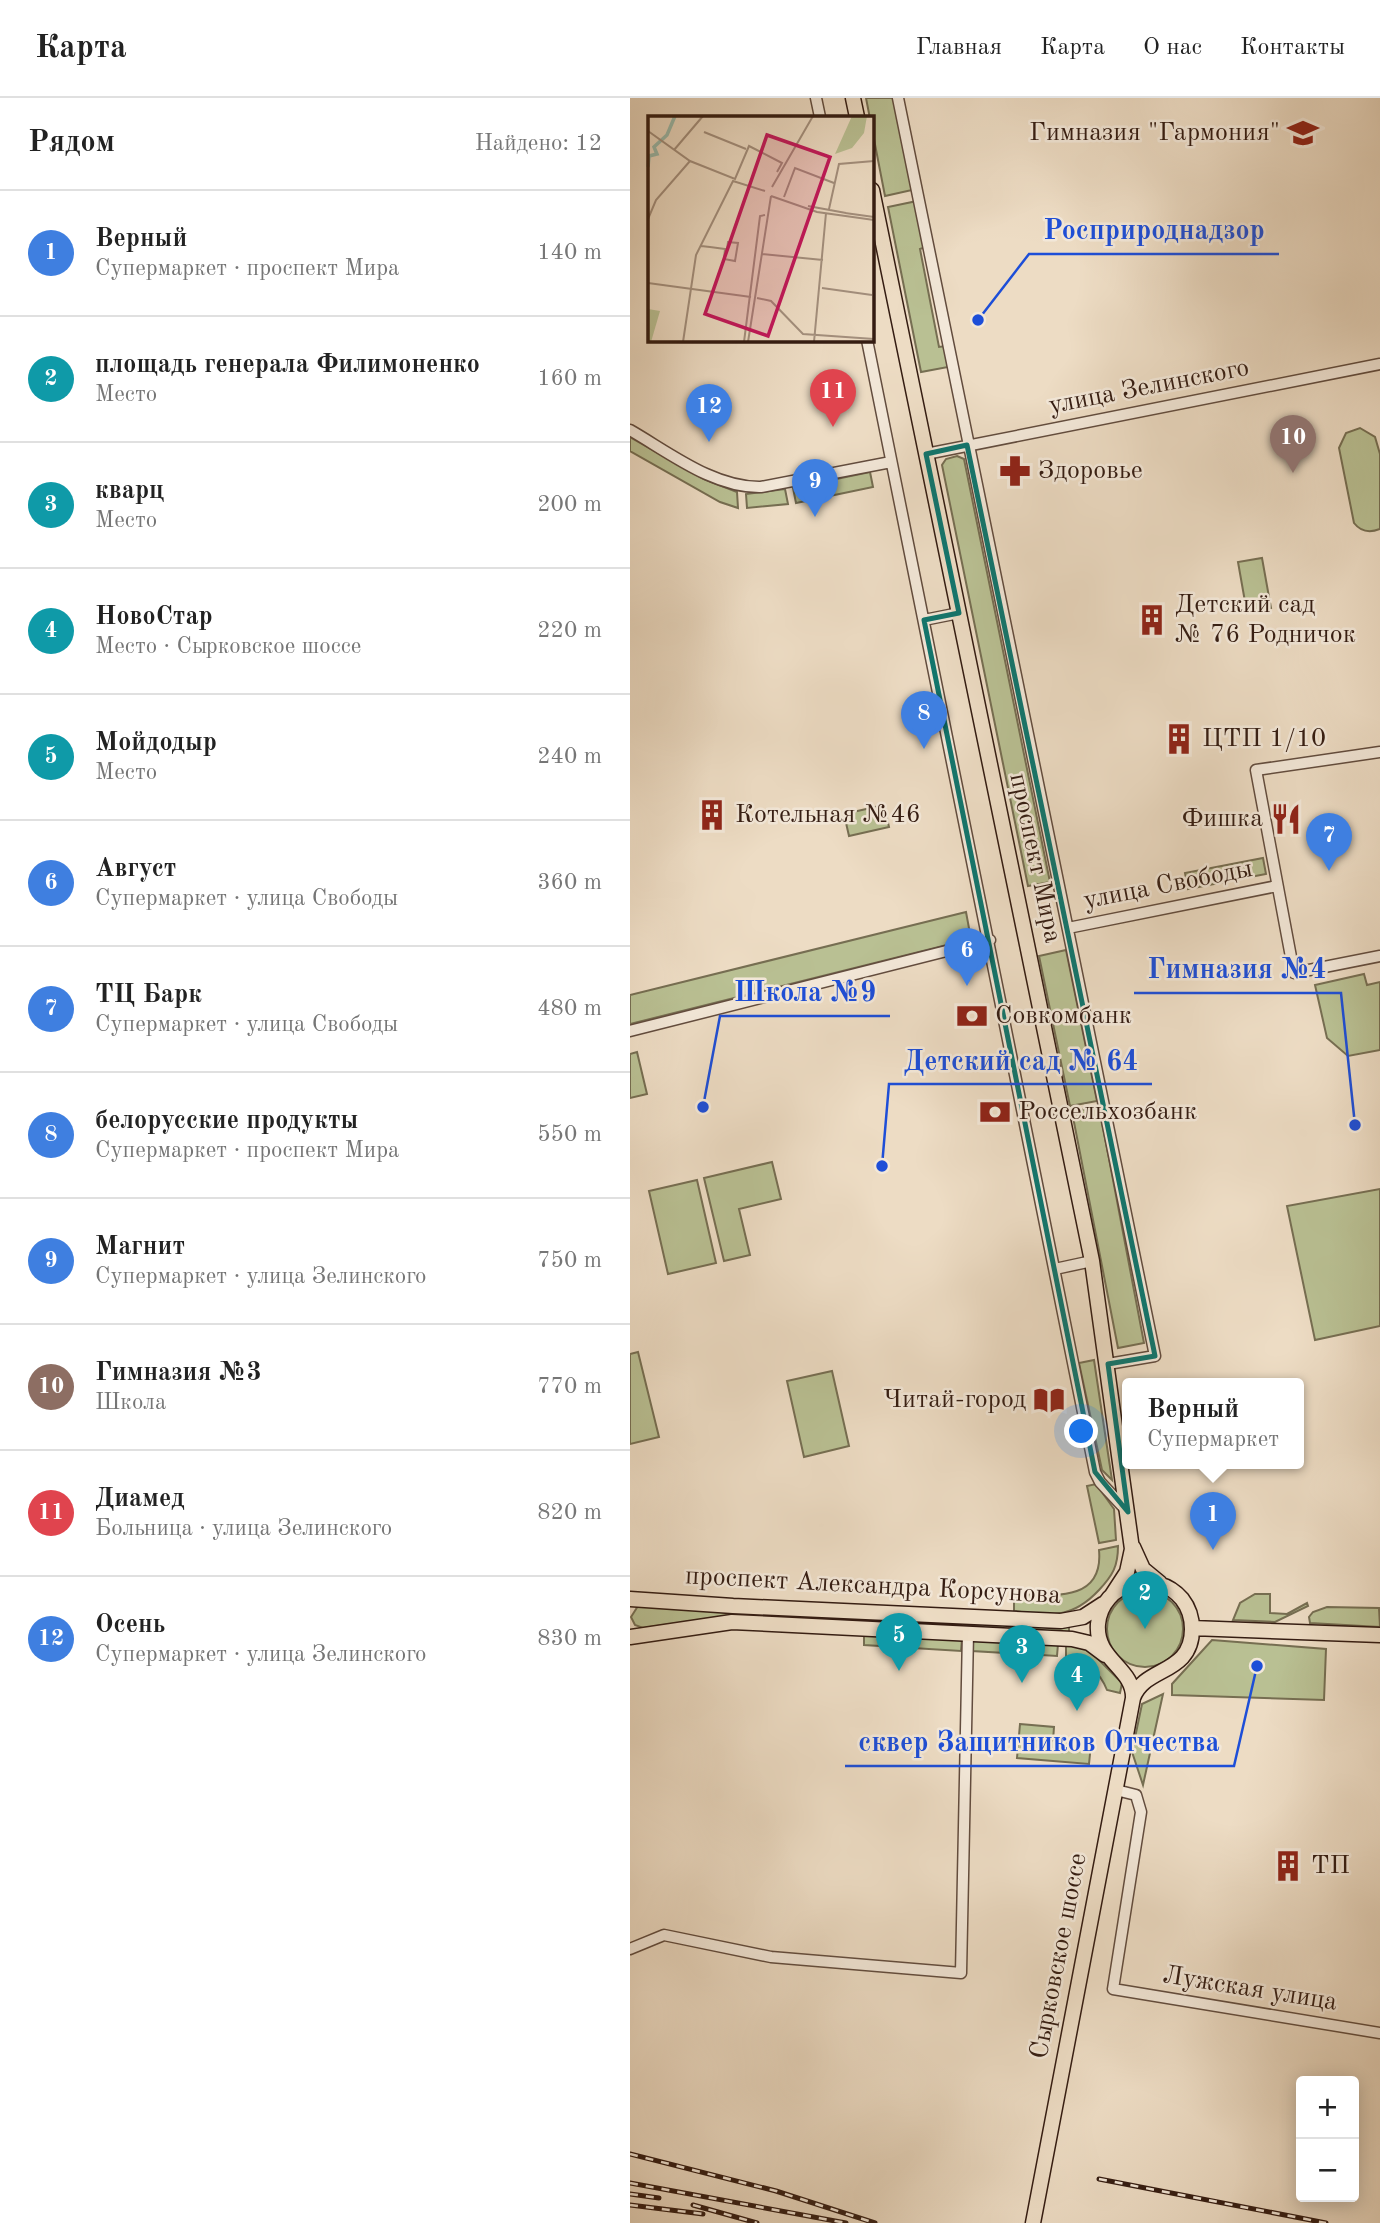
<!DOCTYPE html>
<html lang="ru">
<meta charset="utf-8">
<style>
body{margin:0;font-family:"Old Standard TT",serif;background:#f6f6f6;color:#222}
.controls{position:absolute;right:21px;bottom:21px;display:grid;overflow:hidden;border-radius:7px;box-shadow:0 4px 18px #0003}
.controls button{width:63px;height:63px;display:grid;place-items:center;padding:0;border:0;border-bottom:2px solid #e0e0e0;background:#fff;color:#222;font:35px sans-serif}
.you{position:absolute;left:452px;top:1334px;width:24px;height:24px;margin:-18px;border:5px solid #fff;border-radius:50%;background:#1a73e8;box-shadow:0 0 0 10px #1a73e833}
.badge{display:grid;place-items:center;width:46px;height:46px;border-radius:50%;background:#2563eb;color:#fff;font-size:23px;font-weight:700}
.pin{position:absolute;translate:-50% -58px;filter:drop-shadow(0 2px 4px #0008)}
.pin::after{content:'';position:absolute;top:37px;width:24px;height:21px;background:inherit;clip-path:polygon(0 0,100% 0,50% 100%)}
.popup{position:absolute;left:492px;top:1280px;width:182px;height:91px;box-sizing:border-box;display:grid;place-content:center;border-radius:7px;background:#fff;filter:drop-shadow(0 2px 5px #0005);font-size:23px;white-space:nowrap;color:#767676}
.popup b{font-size:26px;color:#222}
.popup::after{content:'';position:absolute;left:50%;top:100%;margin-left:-14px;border:14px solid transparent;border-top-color:#fff}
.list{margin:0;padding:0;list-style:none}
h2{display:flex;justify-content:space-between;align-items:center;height:91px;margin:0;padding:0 28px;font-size:30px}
h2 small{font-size:23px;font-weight:400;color:#767676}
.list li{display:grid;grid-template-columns:46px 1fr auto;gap:21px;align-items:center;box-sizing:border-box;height:126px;padding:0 28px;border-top:2px solid #e0e0e0}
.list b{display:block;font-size:26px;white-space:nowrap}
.list p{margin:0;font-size:23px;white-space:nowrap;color:#767676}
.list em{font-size:23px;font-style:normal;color:#767676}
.map{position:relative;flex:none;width:750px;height:2125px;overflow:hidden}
header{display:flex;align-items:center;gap:42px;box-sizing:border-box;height:98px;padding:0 35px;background:#fff;border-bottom:2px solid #e0e0e0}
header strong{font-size:33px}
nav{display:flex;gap:38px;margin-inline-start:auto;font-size:24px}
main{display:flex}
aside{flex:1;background:#fff}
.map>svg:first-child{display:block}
.green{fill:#b9c093;stroke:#766e52;stroke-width:2}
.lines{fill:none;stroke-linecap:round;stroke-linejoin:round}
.minor-casing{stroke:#624c3e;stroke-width:13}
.major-casing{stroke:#341c12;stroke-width:17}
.minor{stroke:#f3e8d9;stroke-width:10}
.major{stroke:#eddcc4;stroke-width:14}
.rail-casing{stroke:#341c12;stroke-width:5}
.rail{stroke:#f3e8d9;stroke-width:2.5;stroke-dasharray:8;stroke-linecap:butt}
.marked{fill:none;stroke:#0f766e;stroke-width:5;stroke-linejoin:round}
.labels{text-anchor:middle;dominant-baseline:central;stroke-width:5;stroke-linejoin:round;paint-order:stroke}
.poi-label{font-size:26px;fill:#341c12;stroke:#f3e8d9;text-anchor:start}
.street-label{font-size:26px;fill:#341c12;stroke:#f3e8d9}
.inset-river{fill:none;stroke:#9abcae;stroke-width:3.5}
.inset-road{fill:none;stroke:#a38f7d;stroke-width:2}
.view{fill:#c2185b;fill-opacity:0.15;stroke:#c2185b;stroke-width:3.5}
.inset-edge{fill:none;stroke:#341c12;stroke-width:3.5}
.leader{fill:none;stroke:#1d4ed8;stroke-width:2.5}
.callout-dot{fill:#1d4ed8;stroke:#f3e8d9;stroke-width:2.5}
.callout-label{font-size:28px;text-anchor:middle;font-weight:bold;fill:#1d4ed8;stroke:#f3e8d9;stroke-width:5;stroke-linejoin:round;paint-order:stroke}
</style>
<header>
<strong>Карта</strong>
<nav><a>Главная</a><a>Карта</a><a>О нас</a><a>Контакты</a></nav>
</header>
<main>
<aside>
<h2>Рядом<small>Найдено: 12</small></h2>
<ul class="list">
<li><span class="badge" style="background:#3f7fe0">1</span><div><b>Верный</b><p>Супермаркет · проспект Мира</p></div><em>140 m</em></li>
<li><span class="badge" style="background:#0f9aa8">2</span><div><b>площадь генерала Филимоненко</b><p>Место</p></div><em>160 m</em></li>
<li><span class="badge" style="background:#0f9aa8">3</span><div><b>кварц</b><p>Место</p></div><em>200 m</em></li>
<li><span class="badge" style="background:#0f9aa8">4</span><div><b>НовоСтар</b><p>Место · Сырковское шоссе</p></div><em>220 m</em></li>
<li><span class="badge" style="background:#0f9aa8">5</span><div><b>Мойдодыр</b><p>Место</p></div><em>240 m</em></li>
<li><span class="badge" style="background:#3f7fe0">6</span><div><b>Август</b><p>Супермаркет · улица Свободы</p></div><em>360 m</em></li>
<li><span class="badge" style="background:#3f7fe0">7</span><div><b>ТЦ Барк</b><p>Супермаркет · улица Свободы</p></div><em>480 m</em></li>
<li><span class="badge" style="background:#3f7fe0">8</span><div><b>белорусские продукты</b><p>Супермаркет · проспект Мира</p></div><em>550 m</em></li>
<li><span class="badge" style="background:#3f7fe0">9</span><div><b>Магнит</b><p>Супермаркет · улица Зелинского</p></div><em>750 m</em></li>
<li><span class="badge" style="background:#8d6e63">10</span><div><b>Гимназия №3</b><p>Школа</p></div><em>770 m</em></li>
<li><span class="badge" style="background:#e0444e">11</span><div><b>Диамед</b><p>Больница · улица Зелинского</p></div><em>820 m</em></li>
<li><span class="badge" style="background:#3f7fe0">12</span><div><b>Осень</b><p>Супермаркет · улица Зелинского</p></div><em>830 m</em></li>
</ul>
</aside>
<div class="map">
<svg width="750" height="2125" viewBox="0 0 750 2125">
<rect width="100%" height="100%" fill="#eddcc4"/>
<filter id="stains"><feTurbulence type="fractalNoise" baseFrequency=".00286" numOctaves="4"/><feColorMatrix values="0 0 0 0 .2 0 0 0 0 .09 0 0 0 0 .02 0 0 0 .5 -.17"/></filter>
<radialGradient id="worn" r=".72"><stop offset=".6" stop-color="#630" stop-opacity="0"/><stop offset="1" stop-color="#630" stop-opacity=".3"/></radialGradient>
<path class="green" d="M236,0H264L282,92L255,98Z
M287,103L296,149L290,151L309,249L316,248L318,269L291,274L258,109Z
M730,330L745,339L750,356V431C740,435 731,434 724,425L709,350L716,335Z
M0,339L74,381L107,394L108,410L90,404L0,353Z
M327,358L334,361L420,784L398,788L312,367L316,361Z
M240,374L243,389L166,405L163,390Z
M155,391L158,406L117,410L116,396Z
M632,460L641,510L617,515L608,464Z
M254,707L259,729L219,738L214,716Z
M633,760L636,776L558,791L555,775Z
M336,814L341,841L0,926V897Z
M436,852L467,1003L440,1008L409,858Z
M734,876L737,887L750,884V952L718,958L697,940L685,887Z
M7,954L17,996L0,1000V956Z
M469,1008L514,1245L488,1250L442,1014Z
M142,1064L151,1101L109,1111L120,1157L94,1163L74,1080Z
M67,1082L86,1165L38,1176L19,1093Z
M750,1091V1228L685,1242L657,1108Z
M8,1254L29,1339L0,1346V1256Z
M464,1262L482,1382L472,1372L449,1265Z
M202,1273L219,1348L174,1359L157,1283Z
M466,1386L484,1411L486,1442L469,1445L457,1388Z
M488,1448C488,1468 483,1477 469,1492C442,1521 421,1518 384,1513V1496C419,1497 474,1506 469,1452Z
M477 1531a38 38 0 1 1 76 0a38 38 0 1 1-76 0Z
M625,1496H640V1515L657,1516L677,1505L678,1508L645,1524L603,1522L610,1505Z
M8,1508L439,1528V1536L89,1519L13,1530L5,1527L1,1519Z
M697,1509L749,1510L750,1529L680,1525L679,1519L683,1514Z
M234,1535L332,1541L331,1553L234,1547Z
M343,1541L428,1546L427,1558L342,1553Z
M582,1542L696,1551L694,1602L542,1597V1586Z
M436,1544L455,1548L492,1585L490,1595L477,1592C470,1574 455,1561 436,1559Z
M533,1596L513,1687L502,1654L512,1606Z
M390,1626L424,1629L423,1643L461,1646L459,1666L387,1660Z"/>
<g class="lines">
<defs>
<path id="minor" d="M186,0L190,19
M268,0L523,1248L525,1258L478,1266
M237,242L465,1374L470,1384L498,1414
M0,332C40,355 84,390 131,389L261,364
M296,356L750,266
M294,522L329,515
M750,654L626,672L664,875L750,858
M438,830L647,788
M0,933L360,842
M425,1171L462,1163
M486,1692L506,1697L511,1714L483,1891L750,1935
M0,1851L34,1837L141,1859L331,1875L338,1535"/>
<path id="major" d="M223,0L227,19
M242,92L462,1163L502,1451L497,1474L482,1497
M503,1449L513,1471L530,1485
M0,1501L103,1508L431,1523L453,1519L473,1506
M562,1530L750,1537
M0,1539L102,1524L442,1541L459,1545L475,1557
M403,2125L503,1600C514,1568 562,1577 562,1531C562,1521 559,1510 552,1501C526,1470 472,1484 468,1526C465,1562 504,1570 503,1600"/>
</defs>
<use href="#minor" class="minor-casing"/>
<use href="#major" class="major-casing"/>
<use href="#minor" class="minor"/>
<use href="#major" class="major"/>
<defs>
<path id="rail" d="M0,2056L146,2093L245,2125
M469,2081L696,2125
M0,2085L216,2125
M0,2096L29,2100
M0,2107L73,2116
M63,2107L127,2125"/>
</defs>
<use href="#rail" class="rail-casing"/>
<use href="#rail" class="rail"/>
</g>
<path class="marked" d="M337,347L523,1248L525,1258L478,1266L498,1414L465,1374L294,522L329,515L296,356Z"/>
<defs>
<symbol id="school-bare" viewBox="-9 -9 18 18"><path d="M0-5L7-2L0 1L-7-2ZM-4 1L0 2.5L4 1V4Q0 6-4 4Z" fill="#8f2418" stroke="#f3e8d9" stroke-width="2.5" paint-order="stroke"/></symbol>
<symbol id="pharmacy-bare" viewBox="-9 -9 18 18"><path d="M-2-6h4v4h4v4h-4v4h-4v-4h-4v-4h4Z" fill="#8f2418" stroke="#f3e8d9" stroke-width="2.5" paint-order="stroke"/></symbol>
<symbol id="building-bare" viewBox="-9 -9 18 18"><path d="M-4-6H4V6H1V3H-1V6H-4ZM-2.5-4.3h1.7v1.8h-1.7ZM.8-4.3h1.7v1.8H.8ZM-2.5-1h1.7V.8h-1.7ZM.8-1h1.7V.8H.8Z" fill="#8f2418" stroke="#f3e8d9" stroke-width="2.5" paint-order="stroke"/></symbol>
<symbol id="restaurant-bare" viewBox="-9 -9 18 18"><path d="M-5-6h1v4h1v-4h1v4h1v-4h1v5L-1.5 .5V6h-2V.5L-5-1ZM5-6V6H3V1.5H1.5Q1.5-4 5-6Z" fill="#8f2418" stroke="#f3e8d9" stroke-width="2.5" paint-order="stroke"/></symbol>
<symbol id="bank-bare" viewBox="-9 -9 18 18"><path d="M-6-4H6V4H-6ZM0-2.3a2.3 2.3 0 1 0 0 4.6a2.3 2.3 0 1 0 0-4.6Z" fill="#8f2418" stroke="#f3e8d9" stroke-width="2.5" paint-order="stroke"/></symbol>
<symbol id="library-bare" viewBox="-9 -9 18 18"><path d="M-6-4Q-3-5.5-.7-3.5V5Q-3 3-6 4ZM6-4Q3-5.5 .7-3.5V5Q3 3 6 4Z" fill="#8f2418" stroke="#f3e8d9" stroke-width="2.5" paint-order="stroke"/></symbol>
</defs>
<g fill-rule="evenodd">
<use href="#school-bare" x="651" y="13" width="44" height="44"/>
<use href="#pharmacy-bare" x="363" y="351" width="44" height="44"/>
<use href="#building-bare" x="500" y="500" width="44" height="44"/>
<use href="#building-bare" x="527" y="619" width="44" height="44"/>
<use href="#building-bare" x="60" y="695" width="44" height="44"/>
<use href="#restaurant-bare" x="634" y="699" width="44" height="44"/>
<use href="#bank-bare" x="320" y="896" width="44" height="44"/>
<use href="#bank-bare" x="343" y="992" width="44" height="44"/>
<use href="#library-bare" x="397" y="1280" width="44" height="44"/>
<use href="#building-bare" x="636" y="1746" width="44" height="44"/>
</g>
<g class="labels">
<g class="poi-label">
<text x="650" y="35" text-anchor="end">Гимназия "Гармония"</text>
<text x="408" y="373">Здоровье</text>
<text x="545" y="507">Детский сад<tspan x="545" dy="30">№ 76 Родничок</tspan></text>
<text x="572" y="641">ЦТП 1/10</text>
<text x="105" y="717">Котельная №46</text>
<text x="633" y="721" text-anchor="end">Фишка</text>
<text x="365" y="918">Совкомбанк</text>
<text x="388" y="1014">Россельхозбанк</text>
<text x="396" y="1302" text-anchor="end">Читай-город</text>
<text x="681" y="1768">ТП</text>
</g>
<g class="street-label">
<text transform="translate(519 289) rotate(-11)">улица Зелинского</text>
<text transform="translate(405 760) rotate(78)">проспект Мира</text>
<text transform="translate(538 787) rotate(-11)">улица Свободы</text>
<text transform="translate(243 1488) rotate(3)">проспект Александра Корсунова</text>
<text transform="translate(429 1858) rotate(-79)">Сырковское шоссе</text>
<text transform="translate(620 1891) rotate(9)">Лужская улица</text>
</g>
</g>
<g transform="translate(18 18)">
<rect width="226" height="226" fill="#eddcc4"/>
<path d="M204,0H219L216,17L204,32L187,38ZM0,193L12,195L3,226H0Z" fill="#b9c093"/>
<path class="inset-river" d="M0,51L1,40L9,38L6,31L19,19L27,0"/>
<path class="inset-road" d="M0,15L42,45L87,63L101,30L134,47L129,56M56,16L98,33M26,34L55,0M124,71L165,0M123,80L169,96L226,104M136,81L147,52L186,67M160,90L198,97M181,93L191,48L226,45M197,97L226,101M0,103L8,84L42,45M53,130L62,131L77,133H79L80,126L90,127L87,145L76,143L77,133M114,138L175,144M0,167L103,181M174,172L224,179M109,182L123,185L155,218L226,223M35,226L48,139L85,65L117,75M96,226L112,100L117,99M100,226L123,80M166,226L178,97"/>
<path class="view" d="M119,19L182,41L120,220L57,198Z"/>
<rect width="226" height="226" class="inset-edge"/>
</g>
<path class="leader" d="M348 222L399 156H649M725 1027L711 895H504M73 1009L90 918H260M252 1068L259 986H522M627 1568L604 1668H215"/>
<g class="callout-dot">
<circle cx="348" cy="222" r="7"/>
<circle cx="725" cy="1027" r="7"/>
<circle cx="73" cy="1009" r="7"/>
<circle cx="252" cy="1068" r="7"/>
<circle cx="627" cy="1568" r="7"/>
</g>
<g class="callout-label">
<text x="524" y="141">Росприроднадзор</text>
<text x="607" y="880">Гимназия №4</text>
<text x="175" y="903">Школа №9</text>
<text x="391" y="972">Детский сад № 64</text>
<text x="409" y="1653">сквер Защитников Отчества</text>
</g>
<rect width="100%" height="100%" filter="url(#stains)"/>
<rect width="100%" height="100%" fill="url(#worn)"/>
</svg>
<div class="controls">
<button>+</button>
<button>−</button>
</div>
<div class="you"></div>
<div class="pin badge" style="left:583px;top:1452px;background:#3f7fe0">1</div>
<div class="popup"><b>Верный</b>Супермаркет</div>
<div class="pin badge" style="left:515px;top:1531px;background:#0f9aa8">2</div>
<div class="pin badge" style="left:392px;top:1585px;background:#0f9aa8">3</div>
<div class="pin badge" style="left:447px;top:1613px;background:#0f9aa8">4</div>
<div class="pin badge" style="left:269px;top:1573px;background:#0f9aa8">5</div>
<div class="pin badge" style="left:337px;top:888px;background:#3f7fe0">6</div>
<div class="pin badge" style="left:699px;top:773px;background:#3f7fe0">7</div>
<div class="pin badge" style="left:294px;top:651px;background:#3f7fe0">8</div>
<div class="pin badge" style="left:185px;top:419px;background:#3f7fe0">9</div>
<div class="pin badge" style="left:663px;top:375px;background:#8d6e63">10</div>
<div class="pin badge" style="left:203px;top:329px;background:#e0444e">11</div>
<div class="pin badge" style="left:79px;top:344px;background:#3f7fe0">12</div>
</div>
</main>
